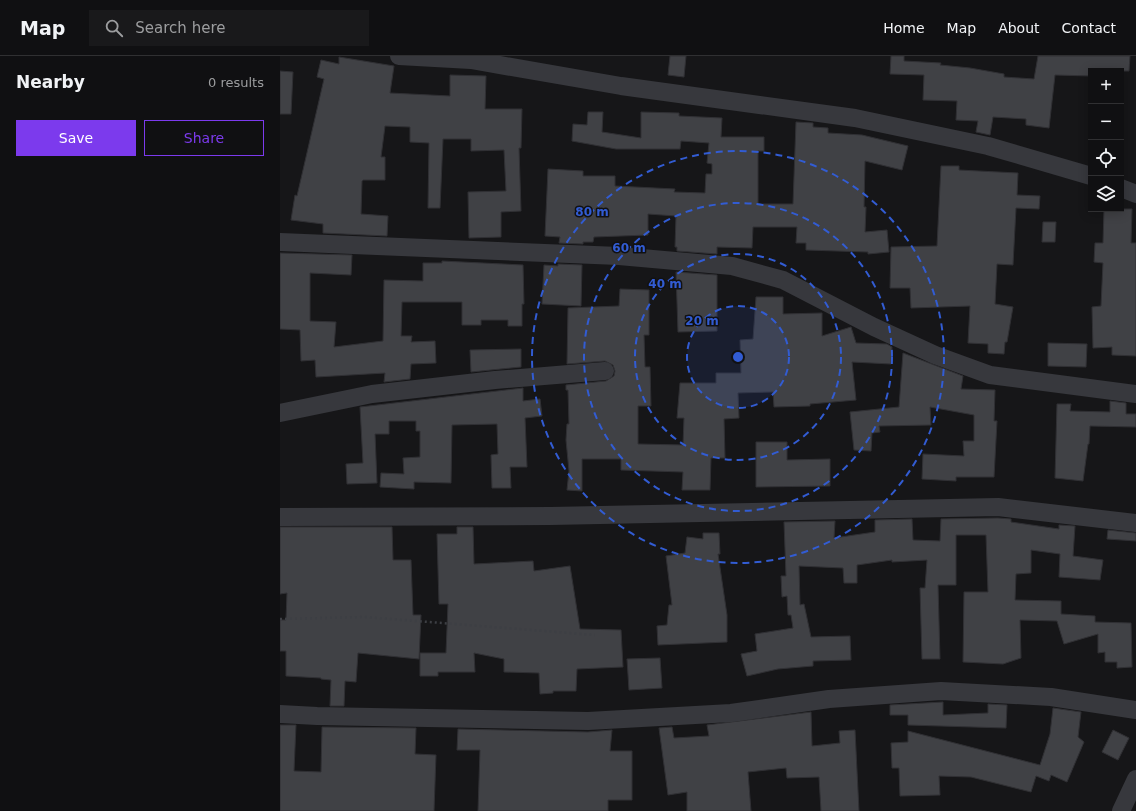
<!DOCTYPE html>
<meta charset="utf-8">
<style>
body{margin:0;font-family:"DejaVu Sans",sans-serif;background:#19191b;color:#f1f3f6}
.controls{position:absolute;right:12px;top:12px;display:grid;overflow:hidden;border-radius:0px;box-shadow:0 2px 10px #0003}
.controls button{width:36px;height:36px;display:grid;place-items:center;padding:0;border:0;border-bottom:1px solid #303032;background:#101012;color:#f1f3f6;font:20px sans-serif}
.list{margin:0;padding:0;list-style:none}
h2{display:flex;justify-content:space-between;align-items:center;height:52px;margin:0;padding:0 16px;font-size:17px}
h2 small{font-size:13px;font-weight:400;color:#9c9d9f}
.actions{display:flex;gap:8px;padding:12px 16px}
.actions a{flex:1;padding:9px 0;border:1px solid #7c3aed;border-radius:0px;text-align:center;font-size:14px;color:#7c3aed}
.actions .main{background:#7c3aed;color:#fff}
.icon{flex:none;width:22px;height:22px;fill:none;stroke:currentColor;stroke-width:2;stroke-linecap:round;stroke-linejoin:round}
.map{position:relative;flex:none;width:856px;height:755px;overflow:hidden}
header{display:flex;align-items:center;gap:24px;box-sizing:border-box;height:56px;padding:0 20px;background:#101012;border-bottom:1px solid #303032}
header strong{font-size:19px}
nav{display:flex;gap:22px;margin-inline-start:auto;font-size:14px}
.search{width:280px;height:36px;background:#19191b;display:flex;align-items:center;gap:10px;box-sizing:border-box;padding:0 14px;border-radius:0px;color:#9c9d9f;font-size:15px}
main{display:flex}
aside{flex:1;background:#101012}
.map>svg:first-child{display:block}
.building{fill:#404145;stroke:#303034}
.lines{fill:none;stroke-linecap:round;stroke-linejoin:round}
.path{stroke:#3d3f44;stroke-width:2.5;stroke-dasharray:2 3;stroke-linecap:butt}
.minor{stroke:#37383d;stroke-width:18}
.ring{fill:none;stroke:#325cd3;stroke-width:2;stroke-dasharray:7 5}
.centre{fill:#325cd3;stroke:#111113;stroke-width:2}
.ring-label{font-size:12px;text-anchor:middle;font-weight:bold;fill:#325cd3;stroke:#111113;stroke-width:3;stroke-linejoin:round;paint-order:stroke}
</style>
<header>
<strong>Map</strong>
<div class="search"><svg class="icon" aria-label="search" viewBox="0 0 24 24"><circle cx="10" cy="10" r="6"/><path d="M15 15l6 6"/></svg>Search here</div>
<nav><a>Home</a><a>Map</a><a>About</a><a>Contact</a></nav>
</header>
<main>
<aside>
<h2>Nearby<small>0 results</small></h2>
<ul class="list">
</ul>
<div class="actions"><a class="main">Save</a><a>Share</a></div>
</aside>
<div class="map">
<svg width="856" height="755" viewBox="0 0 856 755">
<rect width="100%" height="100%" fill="#161618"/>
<path class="building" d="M390,0H406L404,21L388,19Z
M611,0H624V5L661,7L660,9L690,12L724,18V21L754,23L758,0H850L849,15H811V20L775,19L769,72L746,69V63L713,61L710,79L696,76L698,65L676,64L677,45L643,44L644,19L610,18Z
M59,1L114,10L110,37L170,40V19L206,20L205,53H242L241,92H239L241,155L221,156V181L189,182L188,136L226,135L224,94L191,95V83H163L160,152H148L149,87L130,86V71L105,70L101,101H105V124H83L82,125L81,158L108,160L107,180L43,177V168L11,164L15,139L17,140L44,23L37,21L41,4L59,8Z
M0,15L13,16L11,58H0Z
M308,56H323L322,76L361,82V56L399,57V60L442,62L441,81H484V95H478V148H513L516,66L533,67V71L548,72V77L582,79L628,90L622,114L585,105L584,151H586L585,176L607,174L609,196L588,198V196L526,194V187H516L517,171H473L472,192L437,191V198L397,195V191H395L396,160L368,158V179L314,181L313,186H303V188L279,187L280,181L265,180L268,113L303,115V120H335V130L395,133L394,136L425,137L426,118H432V108L427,107L429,87L401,85L400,93H336L292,85L293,68L307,69Z
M661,110H679V114L738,117L737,139L760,140L759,153L736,152L733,209L717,208L715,248L733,251L727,286H725L724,298L708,297V288L688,287L690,250L631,252L630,232H610L611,191L657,190Z
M824,153H852L851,187H856V300L832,299V291L813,292L812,251L821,250L823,207L814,206L815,187H823Z
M763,166H776L775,186H762Z
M0,197L72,199L71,219L30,217V265L56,266L54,291L103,285L104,224L143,225V207H162V205L243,209L244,248H242V270H228V264H201V269H182V246H122L121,280H132L131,286L155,285L156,307L131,308L130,323L104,326L105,317L36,321L35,304L21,305L20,274L0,273Z
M278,208L302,209L301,250L262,248L264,209L278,210Z
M396,216L437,219V275L398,276Z
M340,233L369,234V279H364L365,311H370L371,350H358V388L403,389L404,362H397L400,327H436V317H461L460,284L473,283L476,241H503V258L542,257V280L571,271L576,287L607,288L612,291L611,308L572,306L576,344L530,348V350L494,351L493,336L458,337L459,362L444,363L445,402H431L430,434H402L403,416L341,414V403H302V435L287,434L289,415L286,384L287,368H289L288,334H286V329L326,325L334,320L335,315L333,309L325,305L287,308L288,252L339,250Z
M768,287L807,288L806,311L768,310Z
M241,293V311L191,316L190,294Z
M623,297L683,320L681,333L715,334L714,365H717L714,421H676V425L642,423L643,398L684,400L683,385H694V359L650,351L651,369L599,370L600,376L592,377L591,395L574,394L570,356L619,351Z
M243,332V345L260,343L262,360L245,362L247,411H230L231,432H212L211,399L218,398L217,368L172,369L171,427L134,426V433L100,431L101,417L124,418L123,402L140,401V375H136V365H109V378H95L97,427L67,428L66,408L83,407L80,351Z
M830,345L846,347V358H856V371L810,370L809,388H808L803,425L775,422L777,348H791L790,355L830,356Z
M476,386H507V404L550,403V430L476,431Z
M718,462L731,463V466L779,473V469L795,470L793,500L823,504L820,524L779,521L780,498L751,494V517L736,518L735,544L781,545V558L815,560V566L851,567L852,611L837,612V606H825V596L818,597V578L784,588L777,565L740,564L741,602L723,608L683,606L684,536H708L706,479H676V529H658L660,603H642L640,532H645L647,504L612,506V504L577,509V527H564L563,512L519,510L520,549L524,548L531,581L570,580L571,604L533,605V610L498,613L467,620L461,598L477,595L475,578L513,572L511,559H508L507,540L502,541L501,520H506L504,466L555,465L554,482L595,476V464L632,463L633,484L660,485L661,463Z
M0,471H112L113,504H131L133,559H141L139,603L78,597L76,626L65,625L64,650H50L51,624L41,623V622L6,620V595H0V564H6L7,537L0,538Z
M177,471H193L194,508L253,505L254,515L290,510L300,573L341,574L343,611L297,613L296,635H273V637L260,638L259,617L224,616V603L194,597L195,616H158V620H140V597H166L168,548H159L157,478H177Z
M828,474L856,477V485L827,483Z
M423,477H439L440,498H438L447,559V586L378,589L377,570L387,569L389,549H392L386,500L405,497L407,481L423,483Z
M380,602L382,632L349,634L347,603Z
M663,646V659L708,657V648L727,649L726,672L628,669V659H610V649Z
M773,652L801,656L798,681L804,686L787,726L771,719L769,725L756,720L751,736L691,721L659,720L660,739L620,740L619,712H612L611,687L628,686V675L760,709L770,678Z
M531,656L532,690L560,687L559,675L575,674L579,755H541L539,721L507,722L506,712L468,716L471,755H407V736L388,739L379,672L392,671L394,682L429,680L427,669Z
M0,669H16L14,715L41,716L42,671L136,672L135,698L156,699L154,755H0Z
M178,673L308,676L332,674L330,695H352V744H328V755H198L200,694H177Z
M833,674L849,682L838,704L822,696Z"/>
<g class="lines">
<path class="path" d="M0,563L85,561L315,579"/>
<path class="minor" d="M119,0L191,4
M181,0L191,4L341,30L575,62L708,90L811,120
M841,132L856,138
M0,186L339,200L452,210L503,224L594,271L655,299L710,319L856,338
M0,357L92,338L215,324L325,315
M0,461L270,460L718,451L856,467
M0,658L37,660L308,665L451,657L549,643L661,635L771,641L856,654
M841,755L856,723"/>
</g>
<circle cx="458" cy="301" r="51" fill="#325cd3" fill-opacity=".12"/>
<g class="ring">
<circle cx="458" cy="301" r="51"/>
<circle cx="458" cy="301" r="103"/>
<circle cx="458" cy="301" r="154"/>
<circle cx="458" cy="301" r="206"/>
</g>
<circle cx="458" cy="301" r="6" class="centre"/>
<g class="ring-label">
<text x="312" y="160">80 m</text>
<text x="349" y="196">60 m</text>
<text x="385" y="232">40 m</text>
<text x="422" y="269">20 m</text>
</g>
</svg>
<div class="controls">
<button>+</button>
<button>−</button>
<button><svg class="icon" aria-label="locate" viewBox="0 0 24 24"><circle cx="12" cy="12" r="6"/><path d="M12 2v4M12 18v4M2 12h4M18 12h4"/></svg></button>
<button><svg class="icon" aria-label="layers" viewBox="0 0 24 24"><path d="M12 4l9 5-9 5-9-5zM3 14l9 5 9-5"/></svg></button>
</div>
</div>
</main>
